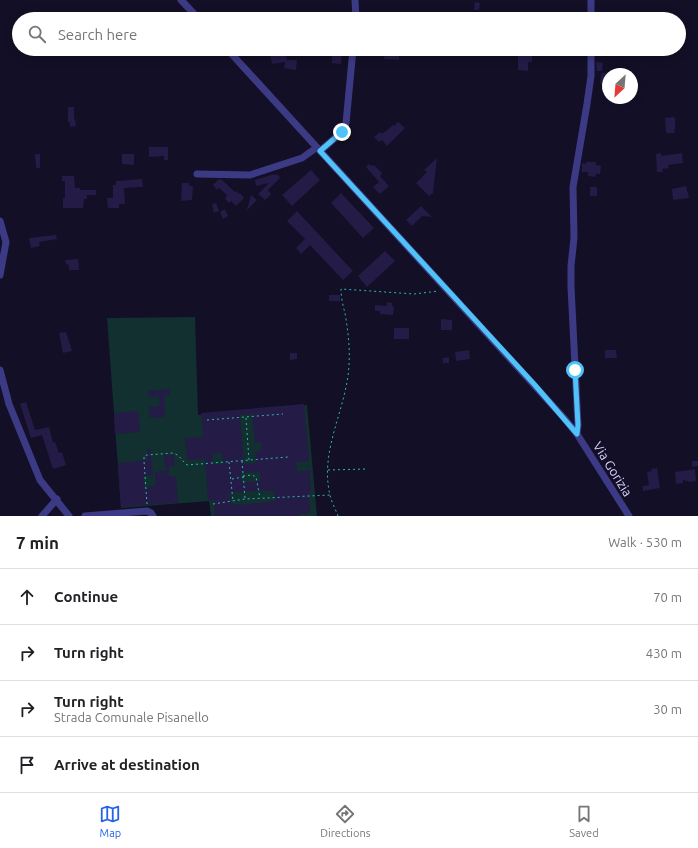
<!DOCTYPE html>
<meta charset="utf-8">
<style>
body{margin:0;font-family:Ubuntu,sans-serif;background:#f2f2f2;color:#202124}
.compass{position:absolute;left:602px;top:68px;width:36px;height:36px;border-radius:50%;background:#fff;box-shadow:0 2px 10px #0003;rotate:206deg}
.stop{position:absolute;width:12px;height:12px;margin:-9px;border:3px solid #4fc3f7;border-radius:50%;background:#fff}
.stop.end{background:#4fc3f7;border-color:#fff;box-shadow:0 1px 4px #0008}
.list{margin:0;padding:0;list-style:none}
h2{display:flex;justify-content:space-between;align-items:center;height:52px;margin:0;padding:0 16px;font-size:17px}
h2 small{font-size:13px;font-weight:400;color:#757577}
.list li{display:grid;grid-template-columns:26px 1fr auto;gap:12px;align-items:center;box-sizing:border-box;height:56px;padding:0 16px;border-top:1px solid #e0e0e0}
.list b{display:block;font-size:15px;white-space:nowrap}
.list p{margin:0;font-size:13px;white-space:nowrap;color:#757577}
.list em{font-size:13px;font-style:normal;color:#757577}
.icon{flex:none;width:22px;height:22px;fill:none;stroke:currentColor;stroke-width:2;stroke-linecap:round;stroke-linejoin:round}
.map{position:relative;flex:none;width:698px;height:516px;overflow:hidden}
.search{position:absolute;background:#fff;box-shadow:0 2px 10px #0003;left:12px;right:12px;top:12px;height:44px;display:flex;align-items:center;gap:10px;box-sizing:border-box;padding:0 14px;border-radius:22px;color:#757577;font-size:15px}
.sheet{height:276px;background:#fff}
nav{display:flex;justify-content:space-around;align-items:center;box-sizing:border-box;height:56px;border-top:1px solid #e0e0e0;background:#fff;font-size:11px;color:#757577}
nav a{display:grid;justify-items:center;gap:2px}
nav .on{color:#2563eb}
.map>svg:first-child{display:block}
.green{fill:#12302f}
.building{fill:#241b47;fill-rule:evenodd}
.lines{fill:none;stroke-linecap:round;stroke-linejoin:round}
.path{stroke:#2fb8b0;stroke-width:1;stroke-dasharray:2 3;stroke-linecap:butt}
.minor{stroke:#3d3a85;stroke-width:7}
.route{stroke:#4fc3f7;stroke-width:5}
.labels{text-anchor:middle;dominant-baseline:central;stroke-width:3.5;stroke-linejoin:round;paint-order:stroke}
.street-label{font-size:13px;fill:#d9d4ff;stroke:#130f26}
</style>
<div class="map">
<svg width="698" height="516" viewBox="0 0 698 516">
<rect width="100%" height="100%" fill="#130f26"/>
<path class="green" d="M195,317L198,415L307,405L317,516H211L209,501L121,508L107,318Z"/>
<path class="building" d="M475,2L480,3L479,10H474Z
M556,13L567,14L566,19H555Z
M332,49L342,50L341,64L332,63Z
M385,49L391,50L390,54H399V60L384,59Z
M285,50L287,60H297L296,70L284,68L285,62L272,64L270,53Z
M518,55L532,56V62H528V71L518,70Z
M596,62L603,63L602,71H597Z
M601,73H608L607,85L600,84Z
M68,107H74V119H75L76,126L70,127V122H68Z
M673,117L675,118V128L674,133H666L665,118Z
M398,122L405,128L387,146L382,140L379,142L374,137L380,132L382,134L384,132H385L393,125L394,126Z
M149,147H168V160H164V156L149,157Z
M661,153V156L682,153L683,163L668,165L669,168L662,169L663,172H657L656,154Z
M35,154H40V168H36Z
M122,154H134V165L122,164Z
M437,158L433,193L429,196L416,183L427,172L424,170Z
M586,162H596V165L601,166L600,174H596L595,177L588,176V172H582V163L586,164Z
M369,164L372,166L374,165L382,173L380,176L389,186L380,194L373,187L379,182L366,167Z
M311,170L320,180L292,206L282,195Z
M274,174V175L278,174L280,178L268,190L271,194L265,200L258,194L269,183L256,186L255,180Z
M62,176H74L75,188H80V190H96V195H87V199H84L83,208H63V198H65V181H62Z
M142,179L143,187L124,188L125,204H119V208H108L107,198H113V185H116V181Z
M219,179L222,180L235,192L236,191L239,194L240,193L244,198L236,206L231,201L229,203L225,199L227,195L219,188L217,190L213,185Z
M182,183H189V186H193L192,200L181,201Z
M686,186L689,198L673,200L672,189Z
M590,187H597V196H590Z
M341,193L374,228L363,238L331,203Z
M251,195L257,200L247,210Z
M216,203L219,211L214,213L212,204Z
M421,206L432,217L422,216L412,226L406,220Z
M225,209L228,216L223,219L220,212Z
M297,211L353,271L343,280L310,245L301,254L296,248L305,239L287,221Z
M56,235L57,239L39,242L40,246L31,248L29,238Z
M385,251L395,261L367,287L358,276Z
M78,259L79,270H69V265L66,264L65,260Z
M329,295H340V301H329Z
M387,302L392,303V306L394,307L393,315L380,314V311H375V305L387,306Z
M441,319L452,320V330H441Z
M394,328H409V339H394Z
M66,332L72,351L63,353L59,333Z
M469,350L470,359L456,361L455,352Z
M605,350H616L617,358H605Z
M290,353H297V359L290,360Z
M449,357V363H443V358Z
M169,389L170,395L164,396L165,417L150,418L149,407L160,406L159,396L148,397V391Z
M26,402L35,430L49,427L53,443L55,442L59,453L62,452L66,465L53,469L42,435L31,438L20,404Z
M304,404L309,462H296L297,472L310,470L311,486V492L309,493L310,513L300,514L301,516H215L214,500H208L205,459L187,460L185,438L203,437L201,413ZM252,414L255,443L261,442V451L255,452L256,463L244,464L240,415ZM222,453L223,464L213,465V454ZM257,472H260V481L242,483L241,473ZM263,490V491H274L275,501L242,505L231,504L230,493Z
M138,411L140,432L115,434L114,413Z
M147,449H150L153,475L143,476L144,487L155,486V472L165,471L164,453H168V457H170V455H174L175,466H169V476L176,477L178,503L155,504L121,507L118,463L147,460Z
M692,461H698V466L692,467Z
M657,468L660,488L643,491V486L649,485L647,472L652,471L651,469Z
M695,469L696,481L690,482L683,480V483L676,484L675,472Z"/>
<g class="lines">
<path class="path" d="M246,418L249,460
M207,420L283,414
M242,461L245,498
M229,462L233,501
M328,470L366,469
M243,476L252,475L256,477L260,498
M232,479L243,477
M147,504L144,461V456L147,455L173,453C180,455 182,461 187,465L288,457
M213,504L245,499L330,495
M338,516C335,508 330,499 329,490C321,447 347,407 349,365C350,347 348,331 345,313C343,306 341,297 341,289L414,294L439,291"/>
<path class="minor" d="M181,0L199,19
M355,0L356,19
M591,19V0
M227,49L564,418L577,434L629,516
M320,151L342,132L346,123L353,49
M197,174L250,175L302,158L316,148
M0,221L6,242L0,275
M0,370L9,404L40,480L69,516
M577,434L578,425L571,287V266L574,238L573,187L587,104L591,76V49
M42,516L57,499
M85,516L147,511L151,513L153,516"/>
</g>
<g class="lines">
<path class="route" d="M342,132L320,151L534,384L577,434L578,425L575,370"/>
</g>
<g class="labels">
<g class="street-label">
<text transform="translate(613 469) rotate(58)">Via Gorizia</text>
</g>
</g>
</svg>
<svg class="compass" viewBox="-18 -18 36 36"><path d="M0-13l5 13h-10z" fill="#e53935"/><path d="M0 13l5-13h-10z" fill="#757577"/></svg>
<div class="stop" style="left:575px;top:370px"></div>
<div class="stop end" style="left:342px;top:132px"></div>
<div class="search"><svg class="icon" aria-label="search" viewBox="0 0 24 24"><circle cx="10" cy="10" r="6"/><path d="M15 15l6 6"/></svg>Search here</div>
</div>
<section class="sheet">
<h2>7 min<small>Walk · 530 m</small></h2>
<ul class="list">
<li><svg class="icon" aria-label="ahead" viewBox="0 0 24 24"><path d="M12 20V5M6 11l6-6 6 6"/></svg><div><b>Continue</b></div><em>70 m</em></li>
<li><svg class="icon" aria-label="right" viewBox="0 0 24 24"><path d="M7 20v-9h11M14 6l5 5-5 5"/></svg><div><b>Turn right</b></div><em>430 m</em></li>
<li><svg class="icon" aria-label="right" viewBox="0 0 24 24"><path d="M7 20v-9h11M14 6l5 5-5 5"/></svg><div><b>Turn right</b><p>Strada Comunale Pisanello</p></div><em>30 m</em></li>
<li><svg class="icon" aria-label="arrive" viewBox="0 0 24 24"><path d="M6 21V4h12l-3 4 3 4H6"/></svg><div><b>Arrive at destination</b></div></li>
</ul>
</section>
<nav>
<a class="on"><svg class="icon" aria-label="map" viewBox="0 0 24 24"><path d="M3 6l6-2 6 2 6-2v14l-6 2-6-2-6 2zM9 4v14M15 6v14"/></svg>Map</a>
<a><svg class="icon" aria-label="directions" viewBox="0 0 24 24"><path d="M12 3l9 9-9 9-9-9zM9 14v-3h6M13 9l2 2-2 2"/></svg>Directions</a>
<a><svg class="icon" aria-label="saved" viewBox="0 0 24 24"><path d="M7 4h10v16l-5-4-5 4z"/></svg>Saved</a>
</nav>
